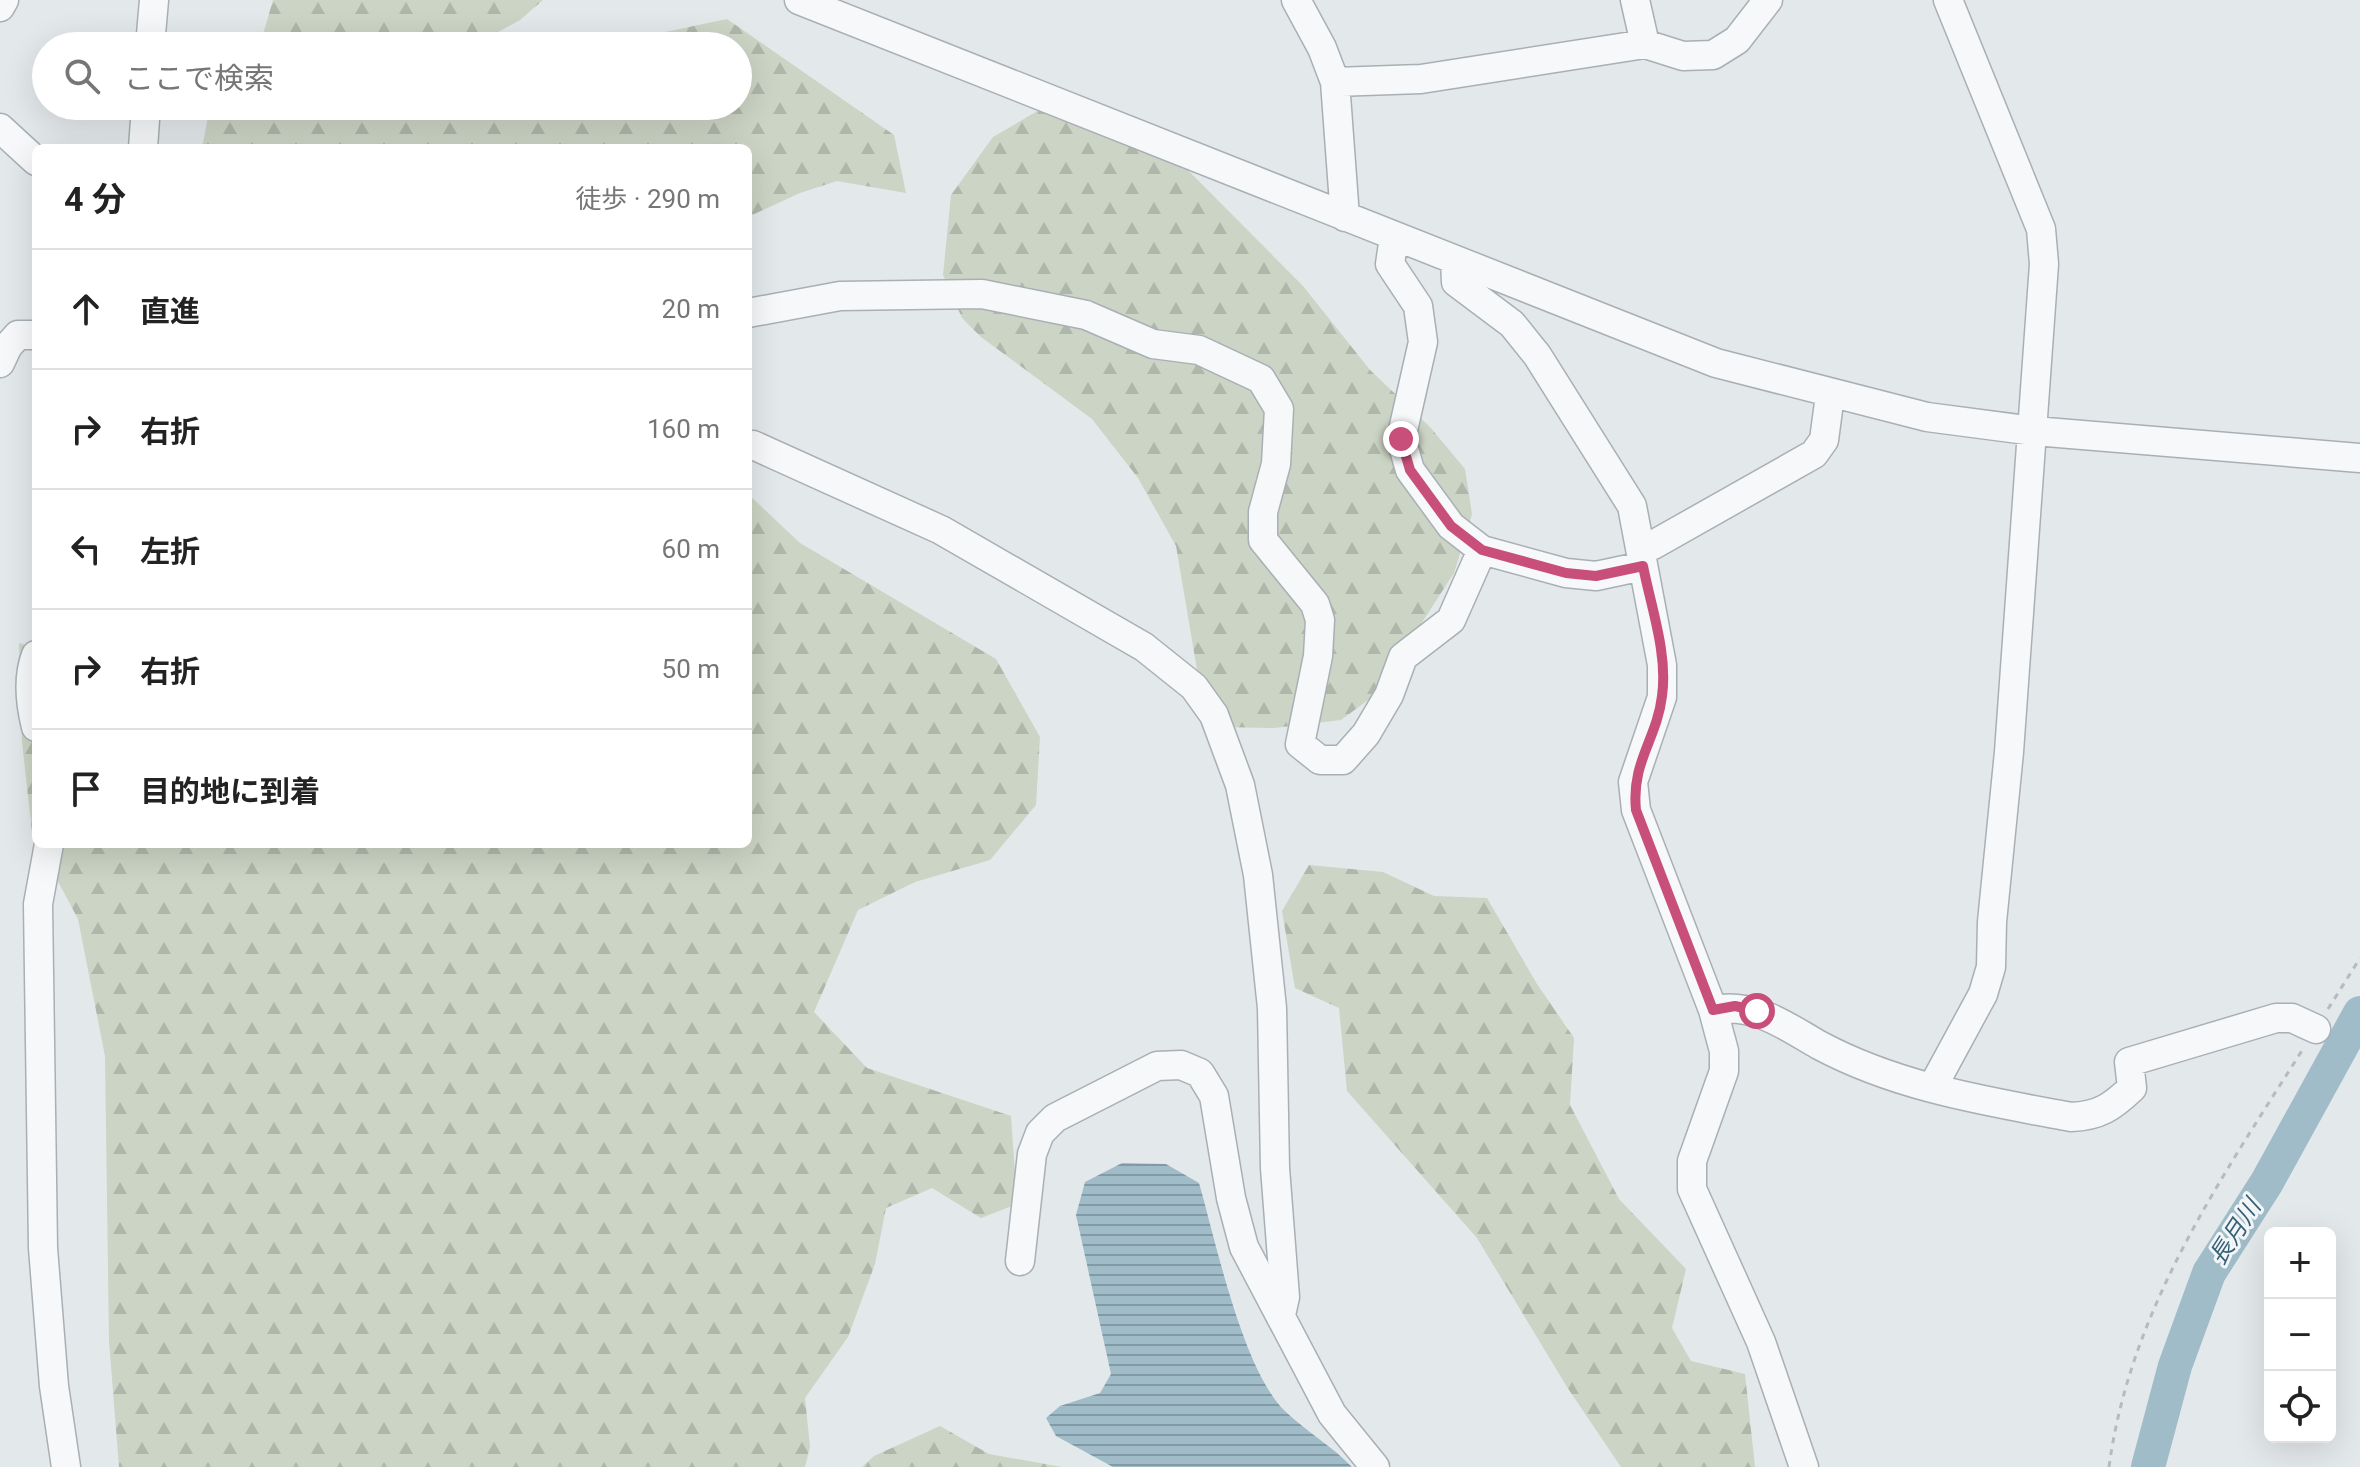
<!DOCTYPE html>
<html lang="ja">
<meta charset="utf-8">
<style>
body{margin:0;font-family:Roboto,"Noto Sans JP",sans-serif;background:#f2f2f2;color:#222}
.controls{position:absolute;right:24px;bottom:24px;display:grid;overflow:hidden;border-radius:12px;box-shadow:0 8px 32px #0002}
.controls button{width:72px;height:72px;display:grid;place-items:center;padding:0;border:0;border-bottom:2px solid #e0e0e0;background:#fff;color:#222;font:40px sans-serif}
.stop{position:absolute;width:24px;height:24px;margin:-18px;border:6px solid #c94f7b;border-radius:50%;background:#fff}
.stop.end{background:#c94f7b;border-color:#fff;box-shadow:0 2px 8px #0008}
.list{margin:0;padding:0;list-style:none}
h2{display:flex;justify-content:space-between;align-items:center;height:104px;margin:0;padding:0 32px;font-size:34px}
h2 small{font-size:26px;font-weight:400;color:#767676}
.list li{display:grid;grid-template-columns:52px 1fr auto;gap:24px;align-items:center;box-sizing:border-box;height:120px;padding:0 32px;border-top:2px solid #e0e0e0}
.list b{display:block;font-size:30px;white-space:nowrap}
.list em{font-size:26px;font-style:normal;color:#767676}
.icon{flex:none;width:44px;height:44px;fill:none;stroke:currentColor;stroke-width:2;stroke-linecap:round;stroke-linejoin:round}
.map{position:relative;flex:none;width:2360px;height:1467px;overflow:hidden}
.search{position:absolute;background:#fff;box-shadow:0 8px 32px #0002;left:32px;top:32px;width:720px;height:88px;display:flex;align-items:center;gap:20px;box-sizing:border-box;padding:0 28px;border-radius:44px;color:#767676;font-size:30px}
.panel{position:absolute;background:#fff;box-shadow:0 8px 32px #0002;left:32px;top:144px;width:720px;height:704px;border-radius:12px}
.map>svg:first-child{display:block}
.forest{fill:url(#forest-firs)}
.water{fill:url(#water-rules)}
.lines{fill:none;stroke-linecap:round;stroke-linejoin:round}
.river{stroke:#a0bcc9;stroke-width:34}
.minor-casing{stroke:#a8b0b5;stroke-width:31}
.path{stroke:#b5bbbe;stroke-width:3;stroke-dasharray:6 6;stroke-linecap:butt}
.minor{stroke:#f6f8f9;stroke-width:28}
.route{stroke:#c94f7b;stroke-width:10}
.labels{text-anchor:middle;dominant-baseline:central;stroke-width:6;stroke-linejoin:round;paint-order:stroke}
.water-label{font-size:24px;font-style:italic;fill:#376074;stroke:#f3f6f8}
</style>
<div class="map">
<svg width="2360" height="1467" viewBox="0 0 2360 1467">
<defs>
<pattern id="forest-firs" width="22" height="20" patternUnits="userSpaceOnUse" patternTransform="scale(2)"><rect width="22" height="20" fill="#ccd4c5"/><path d="M5 1l3.5 6h-7zM16 11l3.5 6h-7z" fill="#afb7aa"/></pattern>
<pattern id="water-rules" width="6" height="5" patternUnits="userSpaceOnUse" patternTransform="scale(2)"><rect width="6" height="5" fill="#a0bcc9"/><path d="M0 2.5h6" fill="none" stroke="#839aa5"/></pattern>
</defs>
<rect width="100%" height="100%" fill="#e3e8eb"/>
<path class="forest" d="M273,0H543L520,20L473,46H250L264,31Z
M727,19L894,135L906,193L837,181L800,193L748,217V148H202L210,106H469L476,118L512,106H738V46H628L637,38Z
M1046,106L1147,129L1303,286L1370,370L1430,427L1465,469L1472,514L1454,573L1375,695L1341,720L1274,728L1220,727L1202,699L1176,546L1138,478L1092,419L981,337L962,318L943,275L951,195L993,137Z
M748,494L800,543L996,659L1040,737L1036,805L990,860L915,882L858,910L814,1012L867,1068L1011,1116L1017,1204L981,1218L932,1188L886,1208L875,1264L848,1337L805,1398L810,1447L805,1467H119L109,1341L105,1056L78,919L38,844H748Z
M19,643L36,647V840L32,832L22,742Z
M1309,865L1383,872L1434,896L1487,898L1537,984L1574,1038L1570,1105L1619,1199L1686,1269L1672,1328L1691,1361L1745,1374L1755,1467H1621L1567,1387L1477,1238L1347,1091L1339,1008L1295,988L1282,911Z
M940,1426L989,1454L1062,1467H862L874,1456Z"/>
<path class="water" d="M1122,1163L1166,1164L1199,1183C1216,1242 1243,1372 1286,1412C1307,1432 1332,1446 1352,1467H1113L1056,1436L1046,1418L1060,1406L1100,1393L1111,1374L1076,1215L1085,1182Z"/>
<g class="lines">
<path class="river" d="M2148,1467L2175,1366L2209,1273L2267,1182L2360,1013"/>
<defs>
<path id="minor" d="M799,0L1716,363L1927,417L2034,431L2360,458
M1296,0L1322,48L1335,82L1345,217
M1635,0L1645,44
M0,7L4,0
M150,46L154,0
M1335,82L1421,79L1645,44L1683,56L1713,55L1737,40L1768,0
M0,128L36,161
M143,148L146,106
M1394,237L1390,264L1418,306L1423,342L1401,439L1410,470L1451,526L1482,550L1566,573L1596,576L1643,566
M1455,260L1456,282L1512,324L1537,355L1632,506L1662,665V697L1633,782L1636,810L1713,1010L1724,1051V1071L1692,1161V1189L1761,1342L1804,1467
M748,313L840,296L982,294L1086,315L1153,344L1199,350L1261,379L1279,409L1276,464L1263,512V540L1315,604L1320,620L1318,656L1300,744L1320,760H1343L1366,734L1389,695L1403,657L1451,620L1482,550
M0,363L8,346L18,335H36
M753,445L941,530L1144,647L1194,687L1214,715L1240,785L1258,875L1272,1008L1275,1168L1285,1297L1281,1315
M1640,548L1653,545L1814,454L1824,440L1830,395
M36,655C27,678 30,703 36,727
M49,844L38,904L43,1248L54,1386L66,1467
M1713,1010C1754,1002 1784,1025 1819,1045C1897,1087 1985,1101 2071,1117C2099,1116 2112,1107 2132,1088L2129,1062L2276,1018H2292L2316,1029
M1932,1088L1983,994L1991,967L1992,922L2009,752L2044,264L2041,229L1948,0
M1020,1261L1032,1154L1040,1133L1055,1118L1157,1066L1181,1065L1200,1073L1214,1096L1231,1198L1244,1247L1332,1414L1375,1467"/>
</defs>
<use href="#minor" class="minor-casing"/>
<path class="path" d="M2328,1009L2360,958
M2109,1467C2130,1310 2220,1180 2303,1049"/>
<use href="#minor" class="minor"/>
</g>
<g class="lines">
<path class="route" d="M1401,439L1410,470L1451,526L1482,550L1566,573L1596,576L1643,566C1651,607 1668,654 1662,696C1657,739 1631,762 1636,810L1713,1010L1735,1006L1757,1011"/>
</g>
<g class="labels">
<g class="water-label">
<text transform="translate(2235 1232) rotate(-57)">長月川</text>
</g>
</g>
</svg>
<div class="controls">
<button>+</button>
<button>−</button>
<button><svg class="icon" aria-label="locate" viewBox="0 0 24 24"><circle cx="12" cy="12" r="6"/><path d="M12 2v4M12 18v4M2 12h4M18 12h4"/></svg></button>
</div>
<div class="stop" style="left:1757px;top:1011px"></div>
<div class="stop end" style="left:1401px;top:439px"></div>
<div class="search"><svg class="icon" aria-label="search" viewBox="0 0 24 24"><circle cx="10" cy="10" r="6"/><path d="M15 15l6 6"/></svg>ここで検索</div>
<section class="panel">
<h2>4 分<small>徒歩 · 290 m</small></h2>
<ul class="list">
<li><svg class="icon" aria-label="ahead" viewBox="0 0 24 24"><path d="M12 20V5M6 11l6-6 6 6"/></svg><div><b>直進</b></div><em>20 m</em></li>
<li><svg class="icon" aria-label="right" viewBox="0 0 24 24"><path d="M7 20v-9h11M14 6l5 5-5 5"/></svg><div><b>右折</b></div><em>160 m</em></li>
<li><svg class="icon" aria-label="left" viewBox="0 0 24 24"><path d="M17 20v-9H6M10 6l-5 5 5 5"/></svg><div><b>左折</b></div><em>60 m</em></li>
<li><svg class="icon" aria-label="right" viewBox="0 0 24 24"><path d="M7 20v-9h11M14 6l5 5-5 5"/></svg><div><b>右折</b></div><em>50 m</em></li>
<li><svg class="icon" aria-label="arrive" viewBox="0 0 24 24"><path d="M6 21V4h12l-3 4 3 4H6"/></svg><div><b>目的地に到着</b></div></li>
</ul>
</section>
</div>
